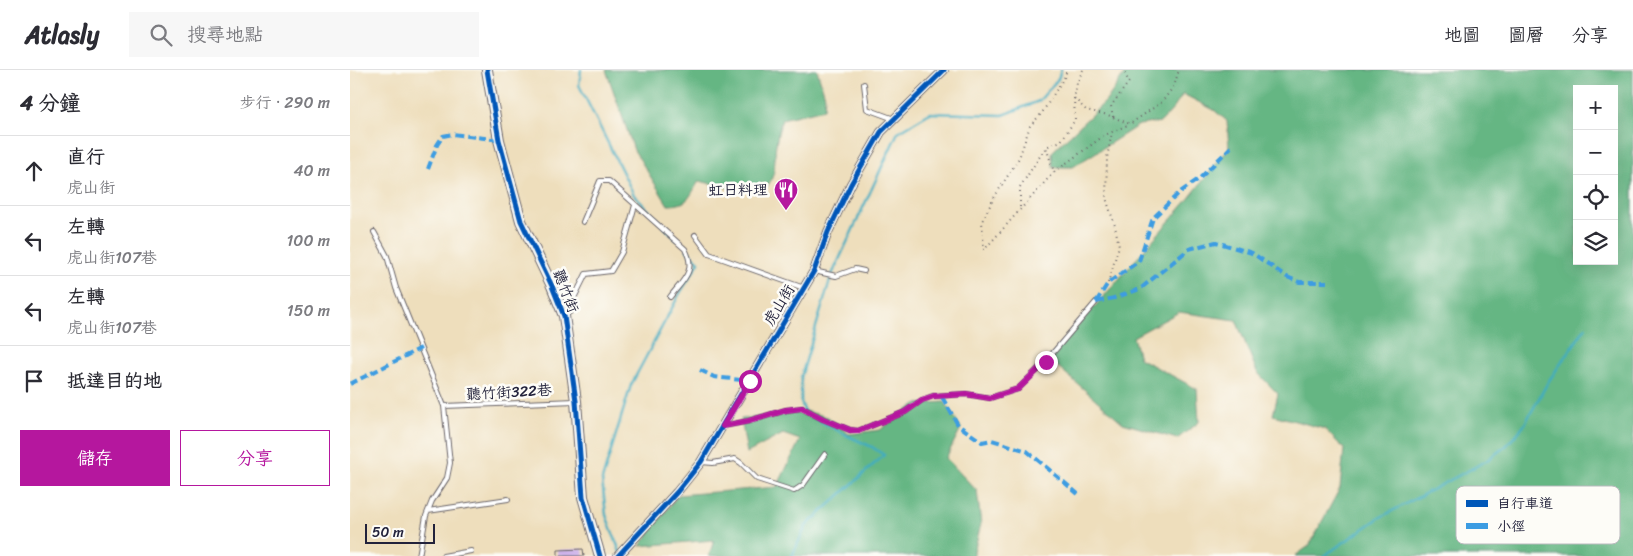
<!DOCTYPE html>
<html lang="zh-TW">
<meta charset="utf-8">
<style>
body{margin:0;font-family:Sriracha,"LXGW WenKai TC",sans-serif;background:#f7f7f7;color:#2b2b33}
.controls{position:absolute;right:15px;top:15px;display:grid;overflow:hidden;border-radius:0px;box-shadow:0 5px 20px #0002}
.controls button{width:45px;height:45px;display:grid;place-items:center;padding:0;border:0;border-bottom:1px solid #e1e1e2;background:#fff;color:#2b2b33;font:25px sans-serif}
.scale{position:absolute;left:15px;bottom:12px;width:70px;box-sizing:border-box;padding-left:5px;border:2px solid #22223b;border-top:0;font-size:14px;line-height:18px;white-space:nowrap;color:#22223b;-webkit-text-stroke:4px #fdfcf7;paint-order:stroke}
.stop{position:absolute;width:15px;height:15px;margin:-11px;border:4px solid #b5179e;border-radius:50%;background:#fff}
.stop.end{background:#b5179e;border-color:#fff;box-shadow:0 1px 5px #0008}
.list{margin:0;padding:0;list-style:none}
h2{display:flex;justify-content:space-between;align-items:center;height:65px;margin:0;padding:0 20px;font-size:21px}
h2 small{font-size:16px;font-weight:400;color:#7c7c81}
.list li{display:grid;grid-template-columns:32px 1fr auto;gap:15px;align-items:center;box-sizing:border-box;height:70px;padding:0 20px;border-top:1px solid #e1e1e2}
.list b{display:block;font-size:19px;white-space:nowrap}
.list p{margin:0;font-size:16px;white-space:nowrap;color:#7c7c81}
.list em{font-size:16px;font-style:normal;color:#7c7c81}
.actions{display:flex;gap:10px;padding:15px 20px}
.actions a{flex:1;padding:11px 0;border:1px solid #b5179e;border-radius:0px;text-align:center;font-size:18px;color:#b5179e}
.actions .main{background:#b5179e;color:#fff}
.icon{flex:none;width:28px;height:28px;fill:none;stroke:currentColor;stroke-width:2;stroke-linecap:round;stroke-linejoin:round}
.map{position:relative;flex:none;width:1283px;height:486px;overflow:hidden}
header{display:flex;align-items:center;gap:30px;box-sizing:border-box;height:70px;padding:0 25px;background:#fff;border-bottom:1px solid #e1e1e2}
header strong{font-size:24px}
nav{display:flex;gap:28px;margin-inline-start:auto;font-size:18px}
.search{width:350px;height:45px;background:#f7f7f7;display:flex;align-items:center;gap:12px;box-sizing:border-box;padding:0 18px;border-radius:0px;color:#7c7c81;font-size:19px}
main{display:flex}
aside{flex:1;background:#fff}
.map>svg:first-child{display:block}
.forest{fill:#65b683;stroke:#446c5f;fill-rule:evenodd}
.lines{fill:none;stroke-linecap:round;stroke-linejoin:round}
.stream{stroke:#40acc0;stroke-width:2.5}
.building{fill:#cdb2e9}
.service-casing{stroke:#696468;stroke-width:6}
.minor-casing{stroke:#696468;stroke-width:10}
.tertiary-casing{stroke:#696468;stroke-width:12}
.path{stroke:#696468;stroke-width:2;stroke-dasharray:1 4;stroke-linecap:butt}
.service{stroke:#fff;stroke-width:4}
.minor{stroke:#fff;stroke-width:8}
.tertiary{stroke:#fff;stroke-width:10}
.quiet{stroke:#3c9ce2;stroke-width:4;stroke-dasharray:8 4;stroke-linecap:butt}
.cycleway-casing{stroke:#fdfcf7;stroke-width:8}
.cycleway{stroke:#0057b8;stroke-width:5}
.route{stroke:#b5179e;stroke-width:6}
.labels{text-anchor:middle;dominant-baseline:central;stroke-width:5;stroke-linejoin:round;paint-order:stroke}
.poi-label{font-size:15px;fill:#22223b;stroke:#fdfcf7;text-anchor:end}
.street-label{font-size:15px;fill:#22223b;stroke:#fdfcf7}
.key{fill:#fdfcf7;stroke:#bbbbbf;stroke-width:1}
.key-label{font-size:14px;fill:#22223b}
</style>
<header>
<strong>Atlasly</strong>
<div class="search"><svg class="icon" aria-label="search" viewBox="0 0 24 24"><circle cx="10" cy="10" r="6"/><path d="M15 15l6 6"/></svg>搜尋地點</div>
<nav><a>地圖</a><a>圖層</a><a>分享</a></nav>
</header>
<main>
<aside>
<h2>4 分鐘<small>步行 · 290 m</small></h2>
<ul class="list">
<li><svg class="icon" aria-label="ahead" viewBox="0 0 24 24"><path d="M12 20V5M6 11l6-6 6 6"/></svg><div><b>直行</b><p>虎山街</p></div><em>40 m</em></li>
<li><svg class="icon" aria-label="left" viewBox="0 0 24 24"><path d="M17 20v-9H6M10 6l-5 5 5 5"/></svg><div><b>左轉</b><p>虎山街107巷</p></div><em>100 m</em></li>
<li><svg class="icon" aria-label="left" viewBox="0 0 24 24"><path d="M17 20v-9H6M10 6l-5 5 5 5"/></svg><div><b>左轉</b><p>虎山街107巷</p></div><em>150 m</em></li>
<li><svg class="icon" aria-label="arrive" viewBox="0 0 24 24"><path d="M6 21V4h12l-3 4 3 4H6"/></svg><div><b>抵達目的地</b></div></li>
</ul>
<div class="actions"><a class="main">儲存</a><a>分享</a></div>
</aside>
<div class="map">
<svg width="1283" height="486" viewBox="0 0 1283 486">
<rect width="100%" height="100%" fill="#fdfcf7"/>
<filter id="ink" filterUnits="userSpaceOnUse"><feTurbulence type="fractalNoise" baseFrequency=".02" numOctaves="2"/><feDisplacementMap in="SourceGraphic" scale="10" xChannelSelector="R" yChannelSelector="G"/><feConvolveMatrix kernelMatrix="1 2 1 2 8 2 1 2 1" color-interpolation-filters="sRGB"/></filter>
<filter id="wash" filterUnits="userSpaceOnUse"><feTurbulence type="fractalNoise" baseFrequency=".0096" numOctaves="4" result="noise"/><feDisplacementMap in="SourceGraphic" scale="20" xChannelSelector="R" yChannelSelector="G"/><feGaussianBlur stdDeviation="1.12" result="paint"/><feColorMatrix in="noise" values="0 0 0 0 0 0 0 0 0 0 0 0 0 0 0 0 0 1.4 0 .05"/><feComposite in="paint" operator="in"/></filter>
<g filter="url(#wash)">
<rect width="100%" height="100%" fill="#eedebc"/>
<path class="forest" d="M256,0H467L475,26L474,39L432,49C430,56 428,62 427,69C422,89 430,104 413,121L380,118L349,111C339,127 339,135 318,135L284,80Z
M777,0H1283V486H945L959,476L990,418L994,379L975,359L923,345L928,324L907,302L886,250L829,242L783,267L789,288L847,319L849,352L827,369L773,353L699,289L836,132L879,78L877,51L864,40L833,24L824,38L811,52L789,55L723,97H703L702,82L756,31ZM1227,19H1264V191H1227Z
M595,332L611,358L596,388L627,421L631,454L624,481V486H359L364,470L290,476L328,425L427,417L450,370L433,364L397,383L391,349L455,341L478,347L499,364L530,360L566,334Z"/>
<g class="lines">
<path class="stream" d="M231,0L229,15L284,125L326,169
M270,482L256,445L252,410L281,315L330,223L349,192L337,180
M442,486L456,456L534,385L522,377L494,364L455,343L451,332V307L481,207L548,62L580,43L653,45L689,31L708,9L711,0
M974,486L1029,448L1136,391L1156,376L1173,357L1198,312L1236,257"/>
</g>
<g id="blocks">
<path class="building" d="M233,479L234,486H208V480Z"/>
</g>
</g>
<g filter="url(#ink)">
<use href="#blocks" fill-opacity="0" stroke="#696468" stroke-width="1"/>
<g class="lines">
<defs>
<path id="service" d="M514,14L517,39L544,49
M233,152L250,111H259L335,179C347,201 333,210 320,227
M24,162L37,186L46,218L94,336L100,393L97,408L82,431L76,446L69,486
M345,165L359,184L454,218
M464,201L486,206L505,199L514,201
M216,245L221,241L225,226L236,204L261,201L272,182L285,135
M94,336L226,331
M373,356L399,351L436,340L452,338L473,349L500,360L508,361L555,342L572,330L583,326L616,324L640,328L652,324L668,319L696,291L746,232
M351,392L363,393L385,389L391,393L407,409L444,421L453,415L475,384
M78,441L158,429
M93,486L121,481"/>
<path id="minor" d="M268,486L327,422L351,392L464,201L478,162L501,114L531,62L594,0"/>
<path id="tertiary" d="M137,0L149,70L171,151L202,216L214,246L226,331L233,427L250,486"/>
</defs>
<use href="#service" class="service-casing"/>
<use href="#minor" class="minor-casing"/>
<use href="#tertiary" class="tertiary-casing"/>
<path class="path" d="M733,0L727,13L724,28L736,40L758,45L780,54L812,32L824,16L829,0
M724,28L725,50L711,71L696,77L704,102L755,65L780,54
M763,47L761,36L779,12L773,0
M704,102L634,180L632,151L645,126L669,88L680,56L692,43L715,6L717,0
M670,137V117L696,77
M758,213L769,176L765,156L756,128L757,88L762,62"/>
<use href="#service" class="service"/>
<use href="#minor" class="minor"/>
<use href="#tertiary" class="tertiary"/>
<path class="quiet" d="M78,99L87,75L93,66L103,64L149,70
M746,232L764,228L790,219L839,179L866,172L902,183L937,207L949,212H977
M746,232L758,213L789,191L803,148L829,123L850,108L881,77
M350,300L364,307L400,311
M0,314L71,278
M592,327L608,355L632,372L642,370L677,381L728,424"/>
<defs>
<path id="cycleway" d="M137,0L149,70L171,151L202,216L214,246L226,331L233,427L250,486
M268,486L327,422L351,392L464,201L478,162L501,114L531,62L594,0"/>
</defs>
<use href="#cycleway" class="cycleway-casing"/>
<use href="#cycleway" class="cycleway"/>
</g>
</g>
<g class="lines" filter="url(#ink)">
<path class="route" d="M400,311L373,356L399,351L436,340L452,338L473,349L500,360L508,361L555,342L572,330L584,326L616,324L640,328L668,319L696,292"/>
</g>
<defs>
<symbol id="restaurant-pin" viewBox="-11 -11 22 30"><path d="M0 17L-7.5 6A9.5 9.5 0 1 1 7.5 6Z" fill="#b5179e" stroke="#fdfcf7"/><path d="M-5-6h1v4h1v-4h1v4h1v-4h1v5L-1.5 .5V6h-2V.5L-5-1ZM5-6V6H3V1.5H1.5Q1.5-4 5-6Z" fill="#fff"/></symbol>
</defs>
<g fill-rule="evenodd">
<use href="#restaurant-pin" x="422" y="106" width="28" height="38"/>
</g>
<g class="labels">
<g class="poi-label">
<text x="418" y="120">虹日料理</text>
</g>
<g class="street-label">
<text transform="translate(216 221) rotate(69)">聽竹街</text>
<text transform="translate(429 235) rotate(-59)">虎山街</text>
<text transform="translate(159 322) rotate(-3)">聽竹街322巷</text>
</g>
</g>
<rect x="1106" y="416" width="164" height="58" rx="8" class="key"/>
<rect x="1116" y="430" width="22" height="7" fill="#0057b8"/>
<rect x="1116" y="453" width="22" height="6" fill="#3c9ce2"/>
<g class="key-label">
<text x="1147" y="438">自行車道</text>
<text x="1147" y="461">小徑</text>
</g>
</svg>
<div class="controls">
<button>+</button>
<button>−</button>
<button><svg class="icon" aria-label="locate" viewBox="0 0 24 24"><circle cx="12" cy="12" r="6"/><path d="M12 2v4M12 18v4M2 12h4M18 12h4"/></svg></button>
<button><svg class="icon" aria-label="layers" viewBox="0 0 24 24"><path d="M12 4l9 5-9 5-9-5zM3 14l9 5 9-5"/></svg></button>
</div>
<div class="scale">50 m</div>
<div class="stop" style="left:400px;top:311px"></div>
<div class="stop end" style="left:696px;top:292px"></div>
</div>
</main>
